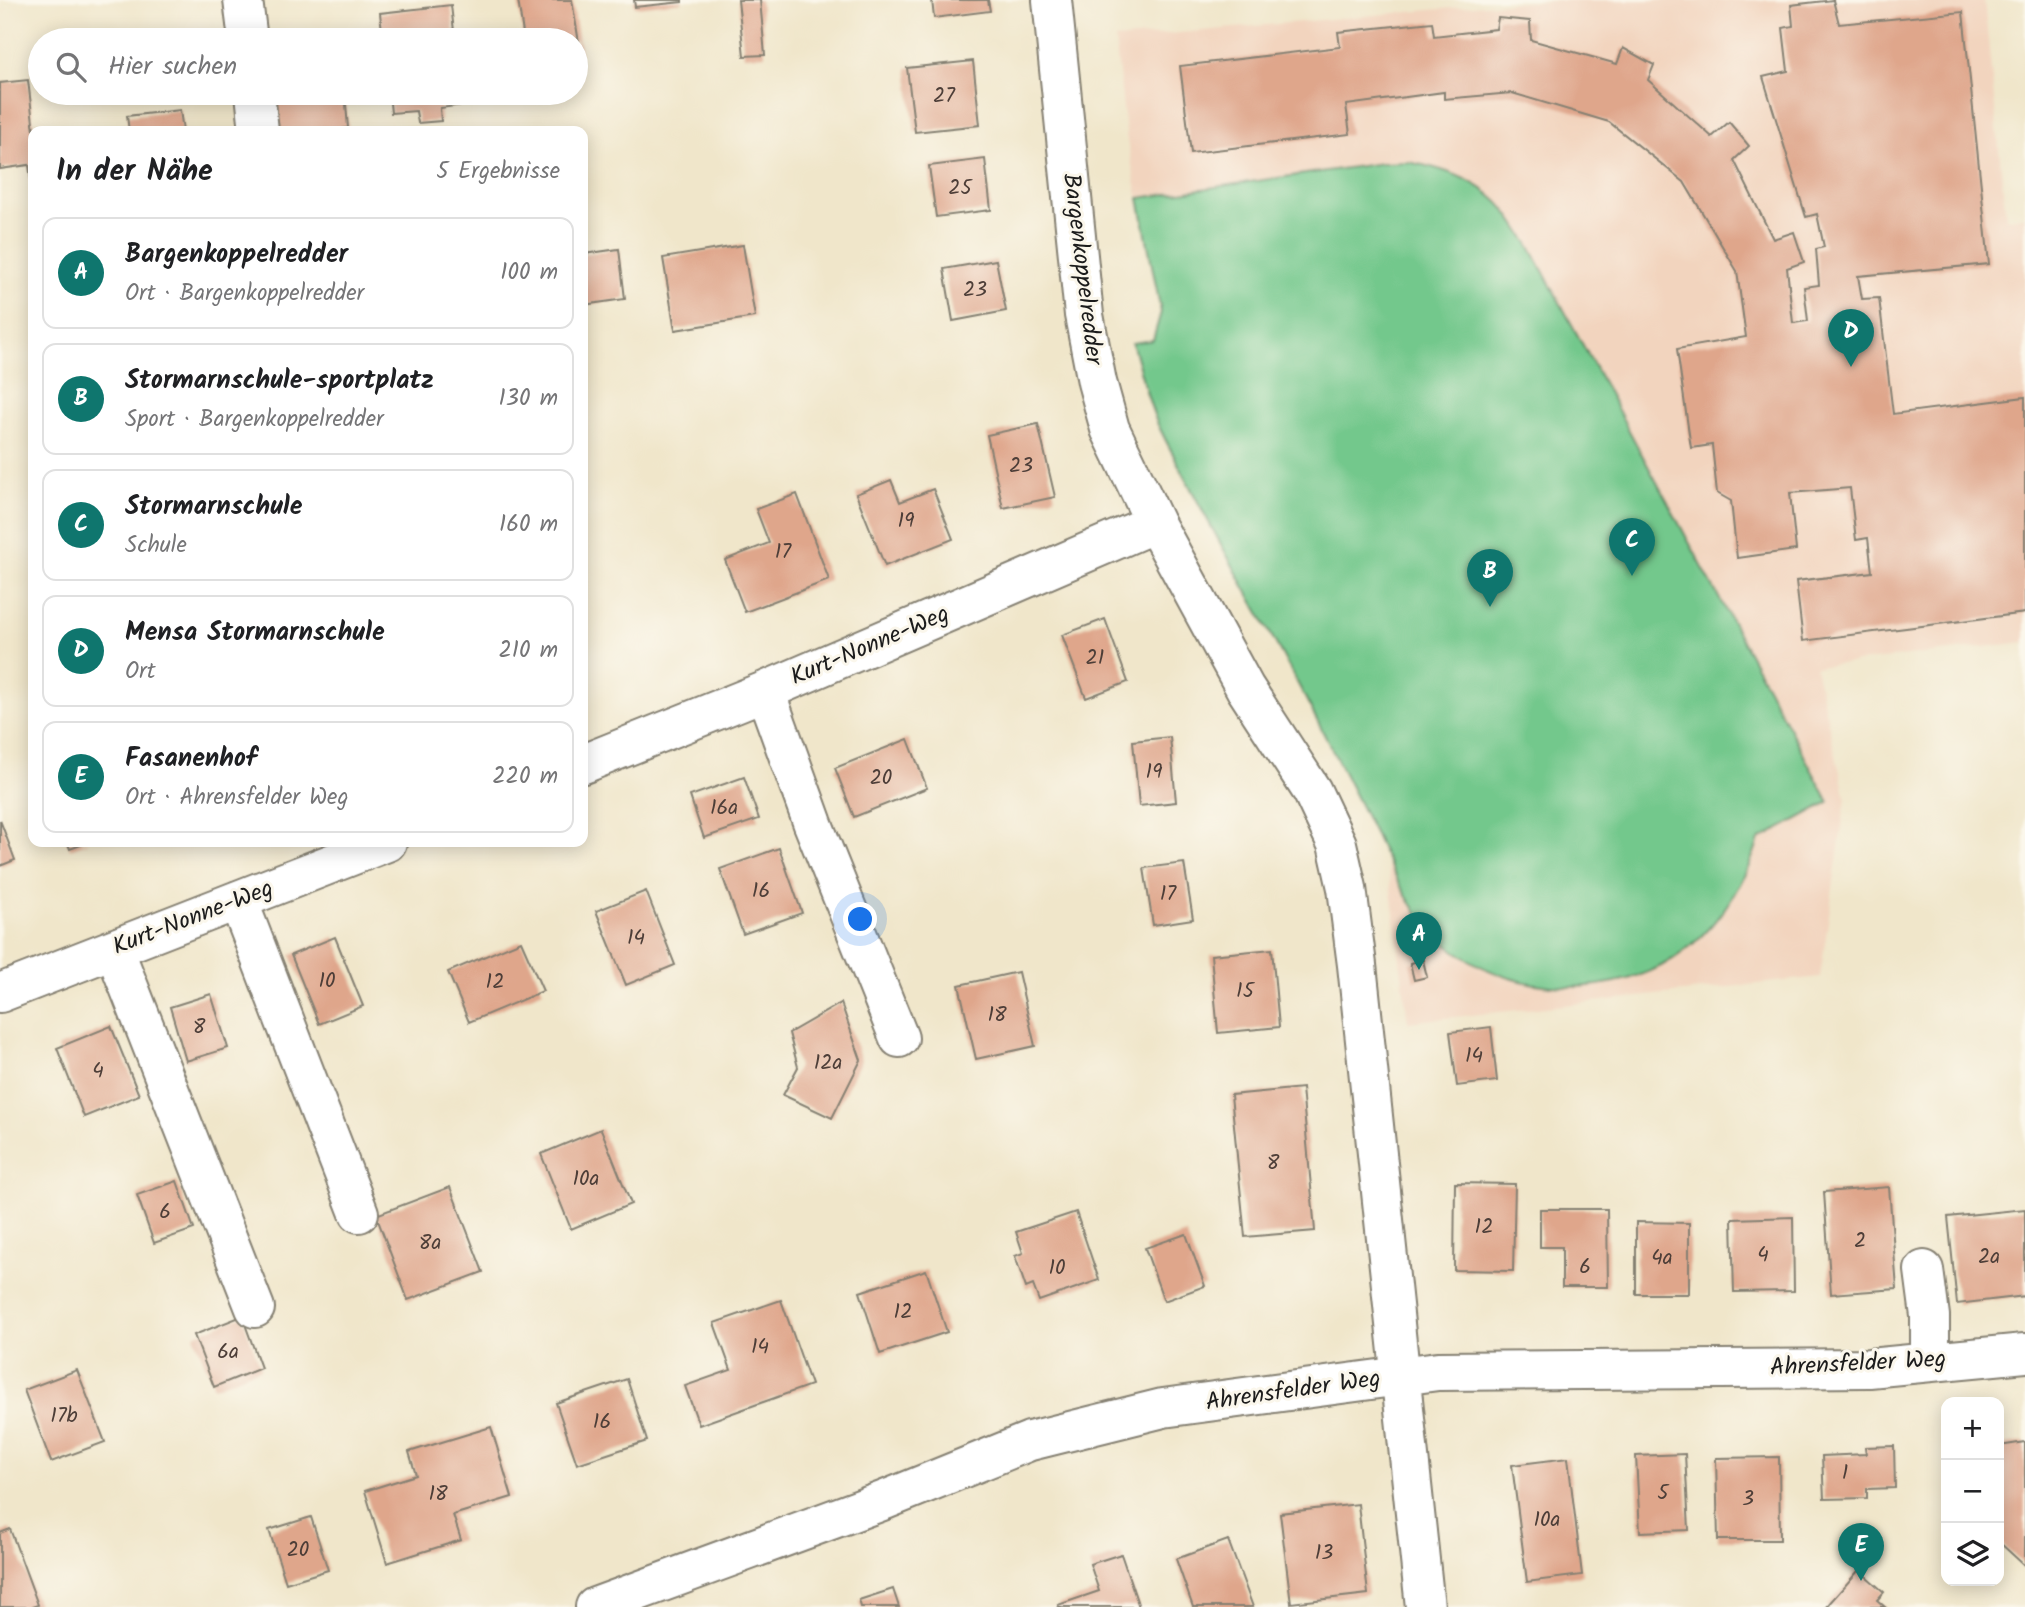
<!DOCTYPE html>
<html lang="de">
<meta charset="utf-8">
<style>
body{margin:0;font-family:Kalam,sans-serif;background:#f6f6f6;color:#202124}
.controls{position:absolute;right:21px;bottom:21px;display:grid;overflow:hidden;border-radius:14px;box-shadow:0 4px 18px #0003}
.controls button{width:63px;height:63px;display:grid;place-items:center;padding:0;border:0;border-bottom:2px solid #e0e0e0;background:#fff;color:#202124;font:35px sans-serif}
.you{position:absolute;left:861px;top:920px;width:24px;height:24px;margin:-18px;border:5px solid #fff;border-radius:50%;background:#1a73e8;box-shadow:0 0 0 10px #1a73e833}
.badge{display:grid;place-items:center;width:46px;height:46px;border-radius:50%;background:#0f766e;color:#fff;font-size:23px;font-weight:700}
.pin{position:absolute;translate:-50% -58px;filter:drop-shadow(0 2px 4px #0008)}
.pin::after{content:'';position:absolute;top:37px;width:24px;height:21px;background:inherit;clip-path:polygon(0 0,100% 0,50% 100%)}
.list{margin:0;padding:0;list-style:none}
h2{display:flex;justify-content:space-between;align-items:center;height:91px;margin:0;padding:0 28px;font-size:30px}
h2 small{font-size:23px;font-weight:400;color:#757577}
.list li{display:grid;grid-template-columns:46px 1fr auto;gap:21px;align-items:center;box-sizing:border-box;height:112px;margin:0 14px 14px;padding:0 14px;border:2px solid #e0e0e0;border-radius:14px}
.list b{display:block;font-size:26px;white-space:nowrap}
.list p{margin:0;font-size:23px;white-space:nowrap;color:#757577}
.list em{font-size:23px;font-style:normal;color:#757577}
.icon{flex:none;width:38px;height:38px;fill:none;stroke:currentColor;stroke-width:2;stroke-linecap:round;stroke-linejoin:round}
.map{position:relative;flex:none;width:2025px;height:1607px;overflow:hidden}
.search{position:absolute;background:#fff;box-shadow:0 4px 18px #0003;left:28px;top:28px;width:560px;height:77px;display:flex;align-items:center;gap:18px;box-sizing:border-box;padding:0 24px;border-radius:38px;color:#757577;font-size:26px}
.panel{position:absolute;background:#fff;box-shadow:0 4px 18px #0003;left:28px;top:126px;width:560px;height:721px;border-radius:14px}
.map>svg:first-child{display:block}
.built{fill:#f2d4be}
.green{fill:#73c88c;stroke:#487254;stroke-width:2}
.building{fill:#dfa68b}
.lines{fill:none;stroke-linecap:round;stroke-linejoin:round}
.minor-casing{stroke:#868173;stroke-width:42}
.minor{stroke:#fff;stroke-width:38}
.labels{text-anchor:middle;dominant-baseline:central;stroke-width:6;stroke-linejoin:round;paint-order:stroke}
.number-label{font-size:21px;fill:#4d3e38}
.street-label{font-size:24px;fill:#1c1c1c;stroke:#fbf7ec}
</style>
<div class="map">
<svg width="2025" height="1607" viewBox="0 0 2025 1607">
<rect width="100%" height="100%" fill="#fbf7ec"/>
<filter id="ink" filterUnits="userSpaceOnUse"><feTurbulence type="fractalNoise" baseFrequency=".0143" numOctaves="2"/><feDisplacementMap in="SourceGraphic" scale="14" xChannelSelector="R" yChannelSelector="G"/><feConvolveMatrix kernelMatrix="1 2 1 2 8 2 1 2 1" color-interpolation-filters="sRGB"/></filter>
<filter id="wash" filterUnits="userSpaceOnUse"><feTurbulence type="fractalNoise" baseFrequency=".00686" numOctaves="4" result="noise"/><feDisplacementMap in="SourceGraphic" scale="28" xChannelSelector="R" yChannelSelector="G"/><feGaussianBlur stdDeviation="1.57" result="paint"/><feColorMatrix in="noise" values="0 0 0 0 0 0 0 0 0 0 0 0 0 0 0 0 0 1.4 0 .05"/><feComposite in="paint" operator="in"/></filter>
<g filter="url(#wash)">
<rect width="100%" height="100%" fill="#f0e6ca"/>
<path class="built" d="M1568,0H1984L2006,218L2025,217V642L1815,667L1846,798L1820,977L1408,1022L1387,859L1309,705L1202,510L1156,419L1132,343L1153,340L1161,312L1127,140L1115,39L1495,4Z"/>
<path class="green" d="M1408,162C1441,168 1474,178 1498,202C1510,214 1519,230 1528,243L1829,802L1759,840C1738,902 1695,961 1628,979C1564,996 1498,986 1445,943C1411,915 1392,870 1373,831C1352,789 1331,747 1309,705C1270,630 1227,558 1188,483C1178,462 1165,441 1156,420C1146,396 1140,368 1132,343L1153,340L1161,312L1139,198L1382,163Z"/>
<g id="blocks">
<path class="building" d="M518,0H572L581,55L576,56V40H524Z
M634,0H682V2L635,7Z
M738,0H760L765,55L744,56Z
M932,0H988L990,11L934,18Z
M1833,0L1839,24L1963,12L1989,264L1858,276L1862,299L1879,298L1893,414L2025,397V613L1803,641L1796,581L1872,572L1868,538L1856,540L1850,488L1790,493L1796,550L1737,558L1731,501L1717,493L1712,445L1691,448L1677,349L1746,337L1737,271L1684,182L1609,122L1512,93L1444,99V92L1346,105L1350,134L1191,153L1180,66L1340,47L1338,32L1432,22L1434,36L1496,29L1498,18L1530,21L1531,40L1617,64L1623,48L1654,65L1648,80L1712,137L1729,122L1749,146L1734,160L1773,239L1794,232L1804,262L1787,268L1793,323L1808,321L1804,287L1819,285L1816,249L1824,247L1817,214L1806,217L1763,77L1788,71L1783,28L1793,26L1791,5Z
M451,5L455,40H383L380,13Z
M973,61L980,125L915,132L907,68Z
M28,80L34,131L32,188L29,165L0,169V83Z
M265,93H345L348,128L330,131H269Z
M389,93H462L463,105L440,108L441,121L418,123L416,111L391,113Z
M180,110L183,131H129L127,116Z
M985,159L991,210L936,217L929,166Z
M743,245L755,317L675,330L663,258Z
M619,249L625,299L583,305V254Z
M996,260L1006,311L953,321L944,269Z
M1038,424L1055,497L1003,508L987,435Z
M891,480L900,502L933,489L953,539L885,566L856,494Z
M797,494L829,580L745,612L725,560L769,543L756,509Z
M1105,619L1128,682L1086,698L1062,635Z
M1170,737L1176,802L1139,806L1133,741Z
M908,739L927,788L854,817L835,768Z
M744,777L759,819L704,838L690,796Z
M0,820L15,860L0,866Z
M67,842H89L70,849Z
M779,848L802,913L743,934L720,869Z
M1184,863L1193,919L1153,925L1144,868Z
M646,891L675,965L626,985L596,911Z
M335,937L363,1006L319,1024L291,955Z
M521,941L543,991L469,1022L448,972Z
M1272,949L1279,1027L1218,1033L1211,955Z
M1423,960L1427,977L1414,980L1410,963Z
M1018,972L1035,1046L976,1059L959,985Z
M211,994L228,1048L186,1061L170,1007Z
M841,1003L861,1060L832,1118L783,1095L798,1067L789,1033Z
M111,1026L139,1095L84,1117L57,1048Z
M1491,1027L1497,1081L1457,1086L1450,1032Z
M1302,1088L1315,1231L1245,1237L1231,1095Z
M601,1129L631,1204L571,1229L541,1154Z
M177,1181L194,1229L154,1243L137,1195Z
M1455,1183L1515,1184L1513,1271L1454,1270Z
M450,1187L483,1272L408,1300L376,1215Z
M1889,1187L1897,1289L1831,1294L1824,1192Z
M1540,1209H1607L1608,1287H1562V1247H1540Z
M2025,1209V1296L1957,1304L1948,1217Z
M1076,1212L1099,1280L1039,1301L1033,1285L1026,1288L1015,1256L1023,1253L1016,1232Z
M1793,1217L1794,1291L1734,1292L1732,1219Z
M1636,1222L1689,1223V1294H1636Z
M1186,1234L1205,1286L1164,1301L1145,1248Z
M926,1270L947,1332L880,1354L860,1292Z
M781,1300L811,1385L699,1425L685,1386L731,1370L714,1323Z
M242,1316L261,1368L214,1387L194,1335Z
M77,1370L105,1442L51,1462L24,1390Z
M627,1379L647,1441L577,1464L556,1403Z
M491,1427L512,1497L453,1515L461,1540L387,1563L365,1491L416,1475L409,1452Z
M2025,1442V1566L1999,1542V1446Z
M1894,1446L1895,1488L1867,1489V1498L1824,1499L1822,1456L1866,1454L1865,1447Z
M1685,1454L1689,1530L1640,1532L1636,1456Z
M1779,1457L1780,1540H1718L1716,1458Z
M1568,1458L1582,1575L1527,1582L1512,1465Z
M1358,1504L1368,1594L1291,1603L1280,1513Z
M311,1517L328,1570L286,1583L269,1530Z
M10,1529L38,1605L32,1607H0V1533Z
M1228,1540L1253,1607H1193L1176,1559Z
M1121,1554L1139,1607H1059L1058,1605L1099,1591L1090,1564Z
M1859,1570L1884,1592L1877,1600L1885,1607H1826Z
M893,1589L899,1607H861L859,1600Z"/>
</g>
</g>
<g filter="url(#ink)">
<use href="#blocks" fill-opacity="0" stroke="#868173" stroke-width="2"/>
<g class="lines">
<defs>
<path id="minor" d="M243,0L248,40
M1052,0L1084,315L1097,382L1110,429L1155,523L1245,688L1312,791L1337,844L1347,888L1357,965L1425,1607
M255,93L259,131
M765,691L813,824L899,1038
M583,764L765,691L1155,523
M238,900L359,1213
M114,949L255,1308
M0,993L387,842
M1924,1270L1930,1316V1362
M595,1607L885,1500L1030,1441L1163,1408L1438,1371L1869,1368L2025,1353"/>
</defs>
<use href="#minor" class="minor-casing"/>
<use href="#minor" class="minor"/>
</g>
</g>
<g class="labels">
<g class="number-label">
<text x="944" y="96">27</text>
<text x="960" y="188">25</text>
<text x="975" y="290">23</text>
<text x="1021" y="466">23</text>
<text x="906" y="521">19</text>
<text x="783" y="552">17</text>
<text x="1095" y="658">21</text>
<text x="1154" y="772">19</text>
<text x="881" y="778">20</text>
<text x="724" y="808">16a</text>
<text x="761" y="891">16</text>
<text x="1168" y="894">17</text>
<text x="636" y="938">14</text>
<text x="327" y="981">10</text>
<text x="495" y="982">12</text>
<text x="1245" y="991">15</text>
<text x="997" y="1015">18</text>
<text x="199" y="1027">8</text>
<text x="1474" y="1056">14</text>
<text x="828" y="1063">12a</text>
<text x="98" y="1071">4</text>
<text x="1273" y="1163">8</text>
<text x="586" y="1179">10a</text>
<text x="165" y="1212">6</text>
<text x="1484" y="1227">12</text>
<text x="1860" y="1241">2</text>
<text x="430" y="1243">8a</text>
<text x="1763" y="1255">4</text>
<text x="1989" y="1257">2a</text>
<text x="1662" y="1258">4a</text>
<text x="1585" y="1267">6</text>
<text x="1057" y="1268">10</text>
<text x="903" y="1312">12</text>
<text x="760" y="1347">14</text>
<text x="228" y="1352">6a</text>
<text x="64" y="1416">17b</text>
<text x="602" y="1422">16</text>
<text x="1845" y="1473">1</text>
<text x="1663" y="1493">5</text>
<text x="438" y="1494">18</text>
<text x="1748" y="1499">3</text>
<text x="1547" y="1520">10a</text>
<text x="298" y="1550">20</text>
<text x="1324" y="1553">13</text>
</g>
<g class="street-label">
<text transform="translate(1082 269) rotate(83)">Bargenkoppelredder</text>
<text transform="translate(870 646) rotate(-23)">Kurt-Nonne-Weg</text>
<text transform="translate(193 918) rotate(-21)">Kurt-Nonne-Weg</text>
<text transform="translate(1858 1364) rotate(-3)">Ahrensfelder Weg</text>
<text transform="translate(1293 1391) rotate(-8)">Ahrensfelder Weg</text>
</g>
</g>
</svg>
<div class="controls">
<button>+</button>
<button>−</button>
<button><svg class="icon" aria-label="layers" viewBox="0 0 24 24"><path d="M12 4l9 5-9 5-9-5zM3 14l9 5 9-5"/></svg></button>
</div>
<div class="you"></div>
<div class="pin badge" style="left:1419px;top:970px">A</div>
<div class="pin badge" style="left:1490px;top:607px">B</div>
<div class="pin badge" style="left:1632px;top:576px">C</div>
<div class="pin badge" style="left:1851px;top:367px">D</div>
<div class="pin badge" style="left:1861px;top:1581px">E</div>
<div class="search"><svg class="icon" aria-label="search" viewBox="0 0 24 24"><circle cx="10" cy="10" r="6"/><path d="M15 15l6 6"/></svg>Hier suchen</div>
<section class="panel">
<h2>In der Nähe<small>5 Ergebnisse</small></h2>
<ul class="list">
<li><span class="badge">A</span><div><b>Bargenkoppelredder</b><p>Ort · Bargenkoppelredder</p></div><em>100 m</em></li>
<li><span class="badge">B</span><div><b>Stormarnschule-sportplatz</b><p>Sport · Bargenkoppelredder</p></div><em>130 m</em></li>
<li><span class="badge">C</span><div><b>Stormarnschule</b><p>Schule</p></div><em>160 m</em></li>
<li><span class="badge">D</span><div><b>Mensa Stormarnschule</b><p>Ort</p></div><em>210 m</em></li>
<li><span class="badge">E</span><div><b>Fasanenhof</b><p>Ort · Ahrensfelder Weg</p></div><em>220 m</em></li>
</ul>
</section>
</div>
